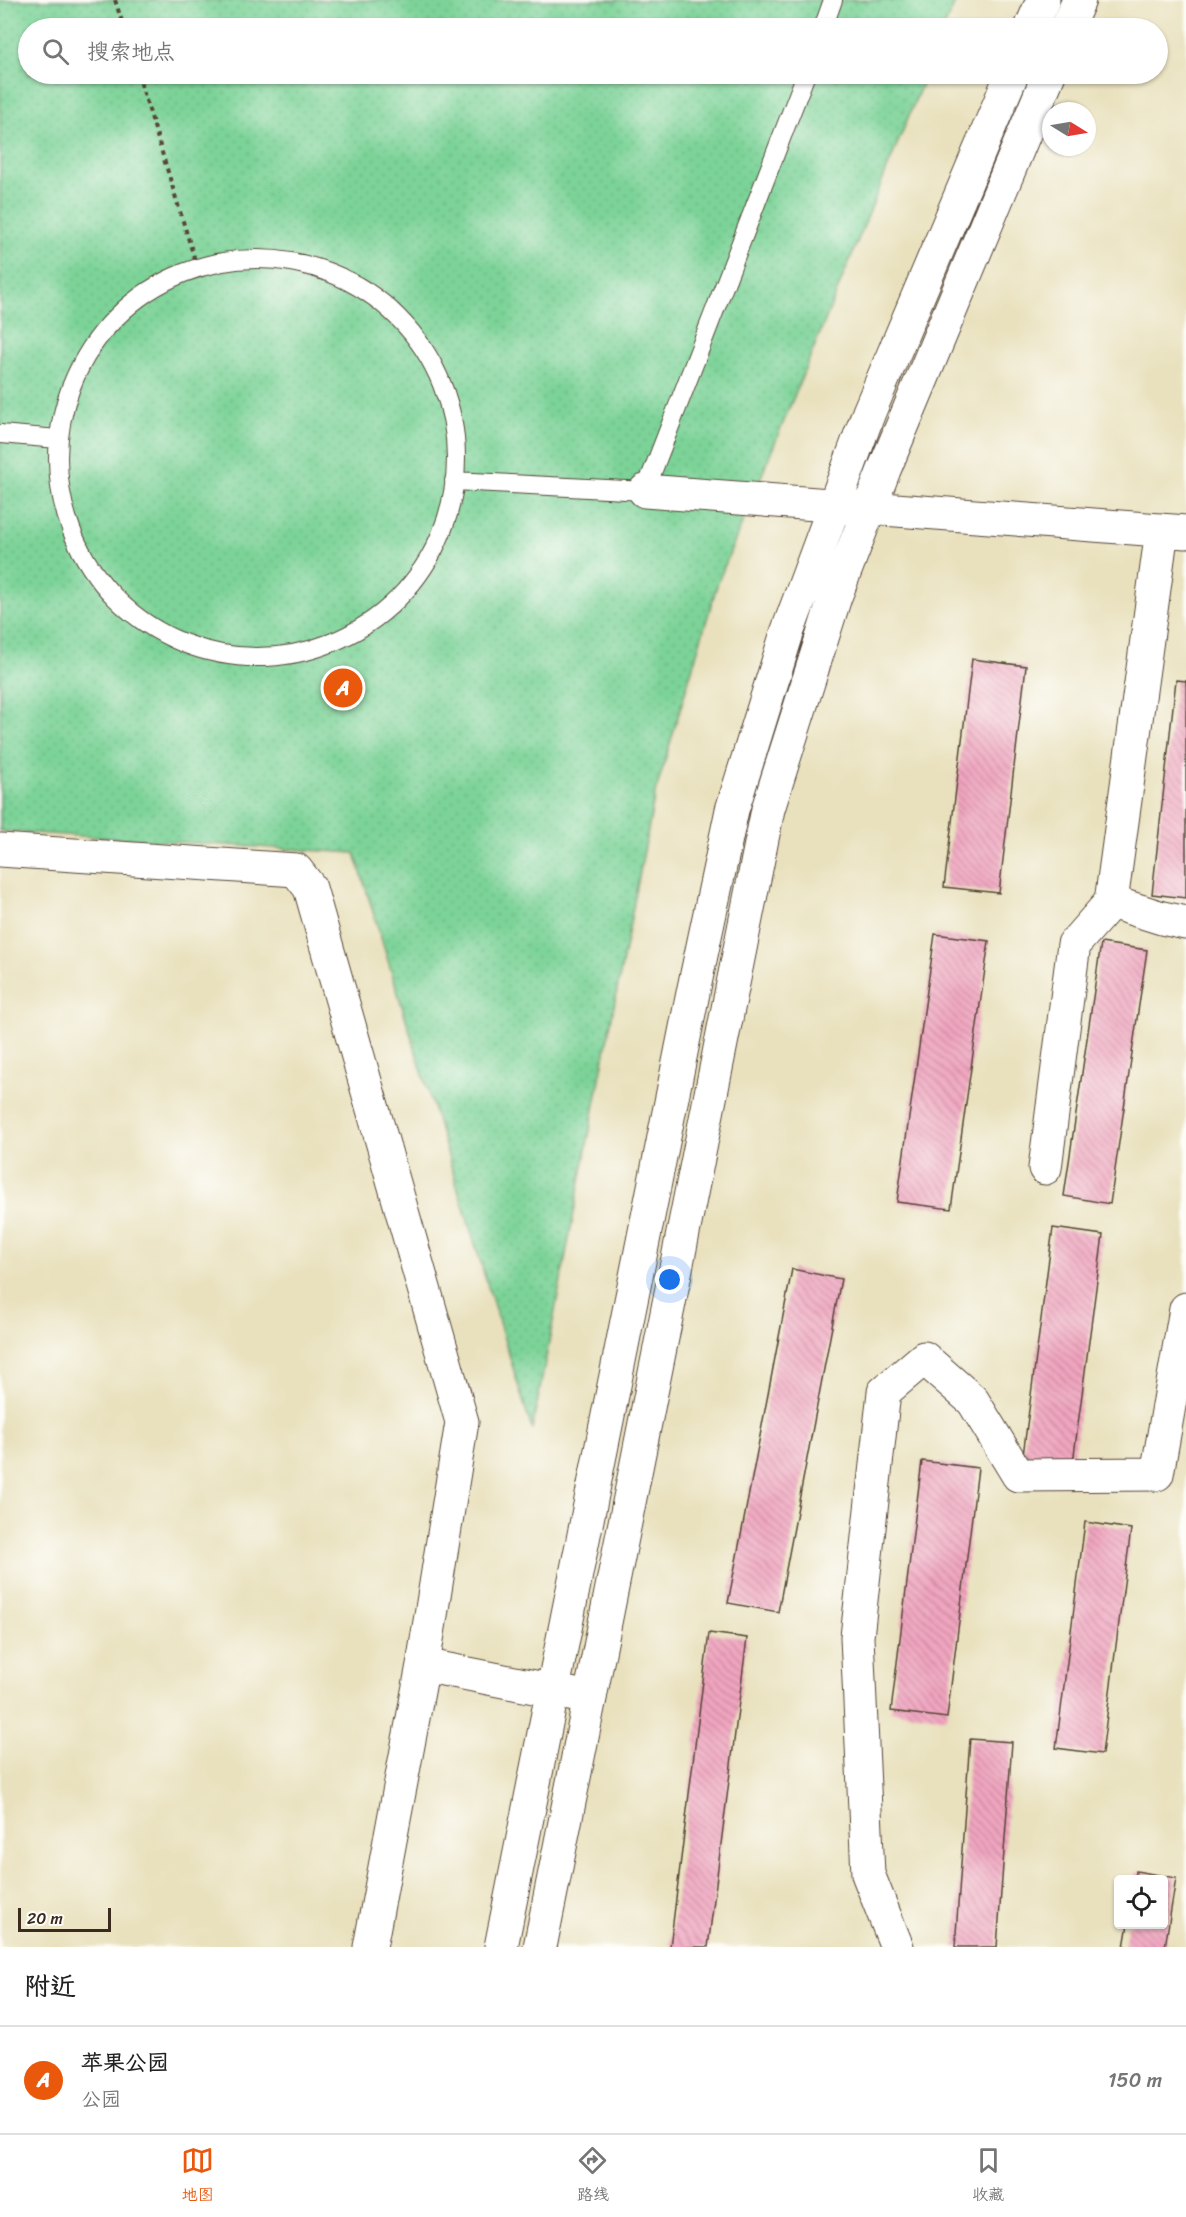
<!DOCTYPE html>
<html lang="zh">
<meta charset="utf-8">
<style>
body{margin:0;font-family:Sriracha,"LXGW WenKai TC",sans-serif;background:#f2f2f2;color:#222}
.controls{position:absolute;right:18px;bottom:18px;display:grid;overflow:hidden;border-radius:6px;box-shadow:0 2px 4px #0004}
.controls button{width:54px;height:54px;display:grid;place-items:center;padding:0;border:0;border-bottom:2px solid #e0e0e0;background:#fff;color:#222;font:30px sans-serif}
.compass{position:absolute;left:1042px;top:102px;width:54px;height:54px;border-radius:50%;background:#fff;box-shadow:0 2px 4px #0004;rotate:101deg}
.scale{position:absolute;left:18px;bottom:15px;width:93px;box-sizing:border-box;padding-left:6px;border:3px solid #3b2a1e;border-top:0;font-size:16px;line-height:21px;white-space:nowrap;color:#3b2a1e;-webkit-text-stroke:4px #fdfcf7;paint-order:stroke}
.you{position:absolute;left:670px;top:1280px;width:21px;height:21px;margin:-15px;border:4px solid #fff;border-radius:50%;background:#1a73e8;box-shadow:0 0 0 9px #1a73e833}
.badge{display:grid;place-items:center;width:39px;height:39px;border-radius:50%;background:#ea580c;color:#fff;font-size:20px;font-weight:700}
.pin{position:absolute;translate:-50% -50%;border:3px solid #fff;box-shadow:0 2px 6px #0006}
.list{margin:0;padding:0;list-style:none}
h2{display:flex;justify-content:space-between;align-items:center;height:78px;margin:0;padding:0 24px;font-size:26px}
h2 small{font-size:20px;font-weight:400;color:#767676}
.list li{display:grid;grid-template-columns:39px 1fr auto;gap:18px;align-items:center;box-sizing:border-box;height:108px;padding:0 24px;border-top:2px solid #e0e0e0}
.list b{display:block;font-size:22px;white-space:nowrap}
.list p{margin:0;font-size:20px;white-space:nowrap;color:#767676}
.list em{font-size:20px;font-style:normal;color:#767676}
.icon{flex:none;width:33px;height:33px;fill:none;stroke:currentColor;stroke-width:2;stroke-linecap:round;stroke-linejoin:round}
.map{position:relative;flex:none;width:1186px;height:1947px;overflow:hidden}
.search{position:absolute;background:#fff;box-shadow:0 2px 4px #0004;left:18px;right:18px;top:18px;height:66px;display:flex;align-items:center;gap:15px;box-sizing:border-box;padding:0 21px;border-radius:33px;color:#767676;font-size:22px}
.sheet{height:186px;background:#fff}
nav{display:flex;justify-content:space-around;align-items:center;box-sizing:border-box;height:84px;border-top:2px solid #e0e0e0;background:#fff;font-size:16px;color:#767676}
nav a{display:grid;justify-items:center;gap:3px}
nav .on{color:#ea580c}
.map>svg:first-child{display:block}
.park{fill:url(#park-dots);stroke:#5c7e5b;stroke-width:1.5}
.building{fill:url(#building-back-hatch)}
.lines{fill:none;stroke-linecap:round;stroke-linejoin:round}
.service-casing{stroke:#554536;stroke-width:20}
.minor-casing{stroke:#554536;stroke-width:35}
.secondary-casing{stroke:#554536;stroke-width:35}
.path{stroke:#554536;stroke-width:4;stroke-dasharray:4.5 4.5;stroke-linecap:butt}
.service{stroke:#fff;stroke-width:18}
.minor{stroke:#fff;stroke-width:33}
.secondary{stroke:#fff;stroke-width:33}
</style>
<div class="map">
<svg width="1186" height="1947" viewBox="0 0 1186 1947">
<defs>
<pattern id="park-dots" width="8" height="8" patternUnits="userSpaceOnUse" patternTransform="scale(1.5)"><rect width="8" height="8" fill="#7cd398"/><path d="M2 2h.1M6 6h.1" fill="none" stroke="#6cb583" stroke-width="1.8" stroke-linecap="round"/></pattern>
<pattern id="building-back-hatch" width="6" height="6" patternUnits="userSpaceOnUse" patternTransform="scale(1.5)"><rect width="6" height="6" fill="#f1a5c0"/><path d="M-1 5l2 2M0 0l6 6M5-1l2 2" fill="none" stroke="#c4879b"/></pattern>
</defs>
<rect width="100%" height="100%" fill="#fdfcf7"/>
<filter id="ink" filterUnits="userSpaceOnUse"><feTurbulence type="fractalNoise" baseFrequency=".0167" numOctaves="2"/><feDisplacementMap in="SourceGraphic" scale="12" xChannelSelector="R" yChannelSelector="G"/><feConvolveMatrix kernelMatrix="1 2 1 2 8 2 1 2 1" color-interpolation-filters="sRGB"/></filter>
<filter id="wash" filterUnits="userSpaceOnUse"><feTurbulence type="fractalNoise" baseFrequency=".008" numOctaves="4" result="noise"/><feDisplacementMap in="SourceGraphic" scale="24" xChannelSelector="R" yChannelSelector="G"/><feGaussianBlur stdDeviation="1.35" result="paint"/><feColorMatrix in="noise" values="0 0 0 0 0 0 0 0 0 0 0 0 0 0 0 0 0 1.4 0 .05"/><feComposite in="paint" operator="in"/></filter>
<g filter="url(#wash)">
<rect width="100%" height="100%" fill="#e9e1be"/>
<path class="park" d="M0,0H956L944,28H28V74H926L718,582L655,794L532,1430L355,853L0,831Z"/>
<g id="blocks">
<path class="building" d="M972,659L1026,666L999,893L944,887Z
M1176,680L1186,681V898L1152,894Z
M935,934L989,941L951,1209L897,1202Z
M1101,943L1147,950L1110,1204L1064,1196Z
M1053,1228L1103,1235L1072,1470L1022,1463Z
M792,1269L841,1279L778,1612L728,1603Z
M922,1461L978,1468L947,1718L891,1711Z
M1085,1522L1131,1529L1102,1754L1056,1748Z
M709,1633L747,1638L708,1947H670Z
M970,1739L1012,1742L997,1947H955Z
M1136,1871L1176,1878L1165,1947H1124L1128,1924H1164V1880H1135Z"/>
</g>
</g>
<g filter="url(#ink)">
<use href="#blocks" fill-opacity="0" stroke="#554536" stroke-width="1.5"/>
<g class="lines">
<defs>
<path id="service" d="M823,28L833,0
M58 458a199 199 0 1 1 398 0a199 199 0 1 1-398 0Z
M0,434L58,439
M454,481L645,491L806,74"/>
<path id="minor" d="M645,491L1186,532
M0,850L296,870L310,888L462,1422L423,1665L370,1947
M1111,902L1162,918L1186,923
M1045,1168L1074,944L1111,902L1162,530
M423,1665L590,1698
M897,1947L868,1874L857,1637L884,1392L924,1358L973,1401L1018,1475L1157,1474L1186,1309"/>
<path id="secondary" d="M1031,28L1043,0
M1067,28L1079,0
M501,1947L694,988L732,810L787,633L869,412L1012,74
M540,1947L768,809L835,597L884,470L1049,74"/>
</defs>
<use href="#service" class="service-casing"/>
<use href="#minor" class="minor-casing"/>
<use href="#secondary" class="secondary-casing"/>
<path class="path" d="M115,0L124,28
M138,74L197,267"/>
<use href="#service" class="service"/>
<use href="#minor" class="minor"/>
<use href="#secondary" class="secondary"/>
</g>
</g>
</svg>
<div class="controls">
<button><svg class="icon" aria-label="locate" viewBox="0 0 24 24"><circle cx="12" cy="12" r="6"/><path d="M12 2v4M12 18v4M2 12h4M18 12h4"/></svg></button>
</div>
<svg class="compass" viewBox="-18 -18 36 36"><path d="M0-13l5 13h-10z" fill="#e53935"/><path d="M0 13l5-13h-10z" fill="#767676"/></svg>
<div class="scale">20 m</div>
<div class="you"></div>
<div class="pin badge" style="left:343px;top:688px">A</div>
<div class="search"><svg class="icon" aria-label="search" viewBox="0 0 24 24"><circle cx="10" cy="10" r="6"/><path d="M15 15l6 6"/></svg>搜索地点</div>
</div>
<section class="sheet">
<h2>附近<small></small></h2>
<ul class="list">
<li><span class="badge">A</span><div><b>苹果公园</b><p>公园</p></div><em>150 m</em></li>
</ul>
</section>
<nav>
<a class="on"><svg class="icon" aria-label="map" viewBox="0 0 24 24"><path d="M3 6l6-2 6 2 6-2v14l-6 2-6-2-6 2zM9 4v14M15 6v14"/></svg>地图</a>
<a><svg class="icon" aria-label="directions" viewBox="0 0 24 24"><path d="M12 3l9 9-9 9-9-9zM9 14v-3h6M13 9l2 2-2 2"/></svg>路线</a>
<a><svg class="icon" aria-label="saved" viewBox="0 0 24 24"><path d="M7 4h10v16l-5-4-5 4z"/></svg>收藏</a>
</nav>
